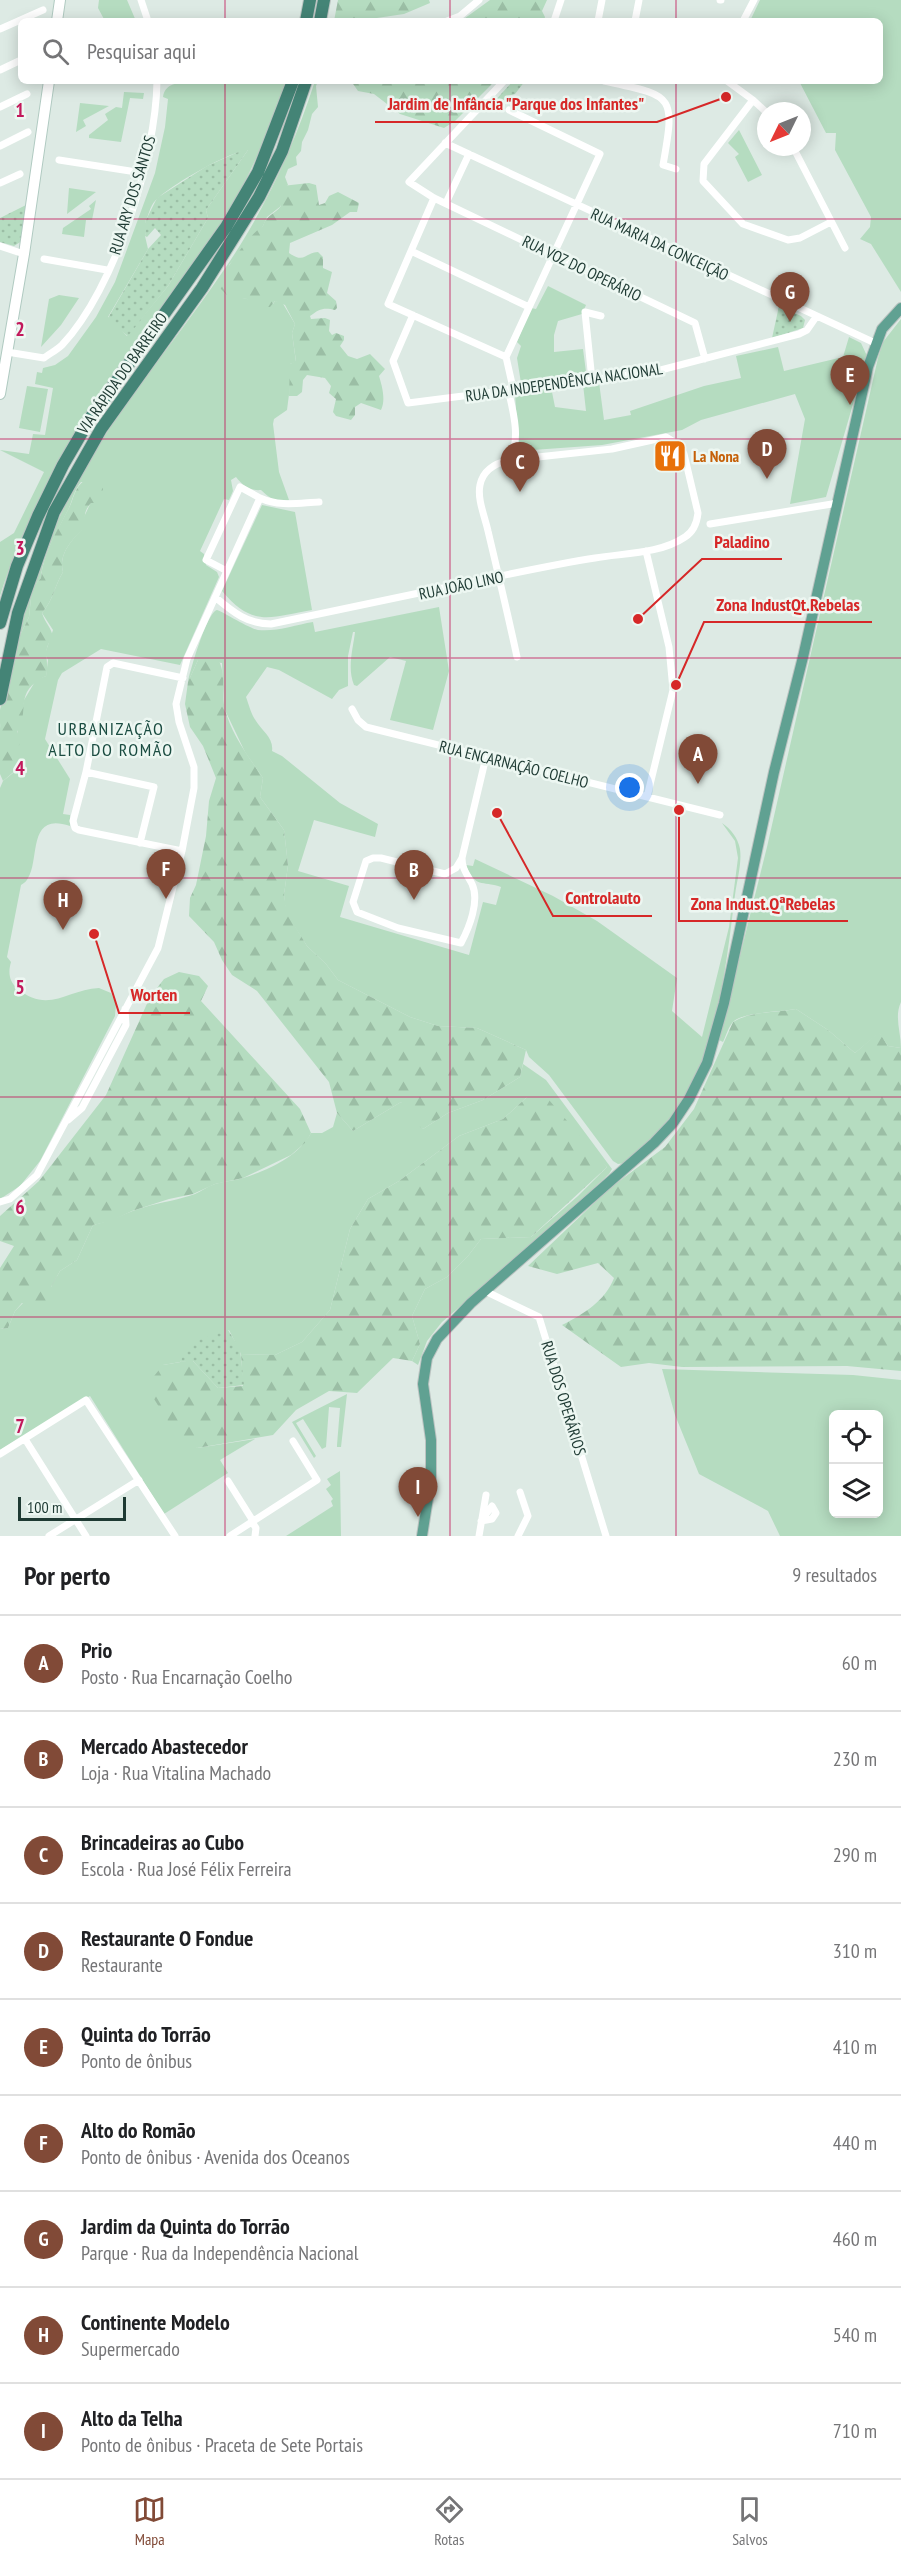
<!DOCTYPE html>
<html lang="pt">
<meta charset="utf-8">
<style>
body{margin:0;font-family:"PT Sans Narrow",sans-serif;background:#f6f6f6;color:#202124}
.controls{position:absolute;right:18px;bottom:18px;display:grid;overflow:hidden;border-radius:9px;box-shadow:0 3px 15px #0003}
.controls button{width:54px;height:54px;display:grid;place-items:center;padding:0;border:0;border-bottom:2px solid #e0e0e0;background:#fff;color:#202124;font:30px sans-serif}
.compass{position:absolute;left:757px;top:102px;width:54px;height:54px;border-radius:50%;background:#fff;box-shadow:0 3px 15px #0003;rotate:227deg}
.scale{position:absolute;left:18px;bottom:15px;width:108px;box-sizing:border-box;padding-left:6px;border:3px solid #1e3a33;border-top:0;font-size:16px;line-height:21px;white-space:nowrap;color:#1e3a33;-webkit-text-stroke:4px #edf7f2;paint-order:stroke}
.you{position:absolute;left:630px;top:788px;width:21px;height:21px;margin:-15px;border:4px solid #fff;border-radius:50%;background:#1a73e8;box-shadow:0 0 0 9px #1a73e833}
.badge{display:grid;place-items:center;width:39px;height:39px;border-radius:50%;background:#814a37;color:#fff;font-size:20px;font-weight:700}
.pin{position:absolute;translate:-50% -50px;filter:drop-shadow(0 2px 3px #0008)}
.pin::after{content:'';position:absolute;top:32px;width:21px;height:18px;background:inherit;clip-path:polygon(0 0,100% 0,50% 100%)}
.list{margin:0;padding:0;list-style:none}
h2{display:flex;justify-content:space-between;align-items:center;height:78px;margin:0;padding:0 24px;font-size:26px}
h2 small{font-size:20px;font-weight:400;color:#757577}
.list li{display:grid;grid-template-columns:39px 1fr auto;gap:18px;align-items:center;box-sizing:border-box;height:96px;padding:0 24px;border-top:2px solid #e0e0e0}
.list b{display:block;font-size:22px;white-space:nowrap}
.list p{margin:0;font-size:20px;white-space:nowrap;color:#757577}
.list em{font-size:20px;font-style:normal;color:#757577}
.icon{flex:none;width:33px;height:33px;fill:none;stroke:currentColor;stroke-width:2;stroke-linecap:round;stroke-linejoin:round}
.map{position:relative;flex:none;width:901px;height:1536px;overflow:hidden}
.search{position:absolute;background:#fff;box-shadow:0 3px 15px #0003;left:18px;right:18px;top:18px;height:66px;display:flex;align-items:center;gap:15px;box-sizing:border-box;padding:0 21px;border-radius:9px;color:#757577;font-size:22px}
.sheet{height:942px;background:#fff}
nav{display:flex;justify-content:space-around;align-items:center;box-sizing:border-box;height:84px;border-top:2px solid #e0e0e0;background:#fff;font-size:16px;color:#757577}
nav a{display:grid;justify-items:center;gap:3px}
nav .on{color:#814a37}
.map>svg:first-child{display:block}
.green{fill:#b5dcc0;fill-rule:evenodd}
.forest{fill:url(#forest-firs)}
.garden{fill:url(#garden-dots)}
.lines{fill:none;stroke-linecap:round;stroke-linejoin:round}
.secondary-casing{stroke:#b0cac1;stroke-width:12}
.primary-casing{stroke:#bcc4c2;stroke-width:12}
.trunk-casing{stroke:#bcc4c2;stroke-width:14}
.minor{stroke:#fff;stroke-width:7}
.secondary{stroke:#fff;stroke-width:10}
.primary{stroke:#60a192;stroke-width:10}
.trunk{stroke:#448476;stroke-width:12}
.grid{fill:none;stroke:#c2185b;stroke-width:1.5;stroke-opacity:0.55}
.labels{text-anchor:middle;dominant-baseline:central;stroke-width:5;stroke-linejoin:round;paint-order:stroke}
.street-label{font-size:16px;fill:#1e3a33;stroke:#edf7f2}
.food-label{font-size:16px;font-weight:bold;fill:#c56008;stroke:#edf7f2;text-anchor:start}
.neighbourhood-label{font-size:18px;letter-spacing:1.5px;fill:#1a4c41;stroke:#edf7f2}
.grid-label{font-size:20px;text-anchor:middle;font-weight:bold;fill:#c2185b;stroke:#edf7f2;stroke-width:5;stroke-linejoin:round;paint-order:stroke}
.leader{fill:none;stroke:#d62828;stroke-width:2}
.callout-dot{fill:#d62828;stroke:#edf7f2;stroke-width:2}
.callout-label{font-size:18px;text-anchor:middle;font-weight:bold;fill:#d62828;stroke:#edf7f2;stroke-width:5;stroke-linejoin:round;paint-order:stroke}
</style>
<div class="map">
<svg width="901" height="1536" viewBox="0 0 901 1536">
<defs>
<pattern id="forest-firs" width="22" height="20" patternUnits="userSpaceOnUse" patternTransform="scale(1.5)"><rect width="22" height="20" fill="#b5dcc0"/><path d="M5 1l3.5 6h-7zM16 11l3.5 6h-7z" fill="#9bbea5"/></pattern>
<pattern id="garden-dots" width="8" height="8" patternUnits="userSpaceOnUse" patternTransform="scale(1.5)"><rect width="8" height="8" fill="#b5dcc0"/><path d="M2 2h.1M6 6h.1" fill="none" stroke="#9bbea5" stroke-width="1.8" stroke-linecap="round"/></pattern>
</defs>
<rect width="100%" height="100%" fill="#ddeae4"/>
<path class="green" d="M99,0H127L136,21H105L98,8Z
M760,0H901V292L871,244L860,239L870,227L871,217L835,150L836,133H826L799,81H880V21H750Z
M187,81H287C267,138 247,182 216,234C132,351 44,457 0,596V542L14,533L44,472L0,450L29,454L33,434L45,435L53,388L35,384L37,372L42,373L43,368L55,365L68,356L96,317L115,282L155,173L165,127L168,99L163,97C165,84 175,84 187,81ZM248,150L206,210L208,218L168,286L127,336L108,317L148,249L145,236L148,224L145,222C149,215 150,206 155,201C169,186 228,152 248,150Z
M315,81H318L316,86L318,107L312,114L308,130L302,142L301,151L296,157L297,165L288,169L285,177L288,185C279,191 276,196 281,206L267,217L263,226L229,265L225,291L227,295L273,304L275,301L282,302L295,324L292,333L296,362L290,364L292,371L287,410L274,419L273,424L279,472L289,500C275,503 271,499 261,490C250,491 243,486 236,477L231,480L233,491L229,500L224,499L200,551L204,554L206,565L217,572L219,577L180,665L101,649L62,673L58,680L45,739L70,779L63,814L70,815V826C27,811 40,859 28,878C27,881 24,883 21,885L7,957L11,962C8,972 9,981 17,988C48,1015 68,989 99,988L111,993L116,1004L115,1016L40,1161L20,1186L0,1199V788L3,781L13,773L12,758L24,700L36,680L46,676L48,660L45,654L53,630L42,613C54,599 54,587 63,572C58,553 73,539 85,526L84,517L91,502L93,482H81C74,491 73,498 69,508C58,531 43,552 41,578L32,588L29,617L18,639L0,728V710C18,626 41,543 85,468C127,396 182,333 228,264C266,207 294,146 315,81Z
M124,92L144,93L143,99L130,98L121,142L89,138V135L108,120L105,114L116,107L122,108Z
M80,103L109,106L83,120L86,126L76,132Z
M739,130L762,175L748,182L735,157L739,154L728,143Z
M69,188L96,192L67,214Z
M96,200L92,220H86L84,237L62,234L63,228L91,209L89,206Z
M548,286L586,305L582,314L558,321L554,335V352L583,349L586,372L521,383L517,358L521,346L517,342L531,308L536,309Z
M59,295L79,298L61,325L41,347L49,299Z
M901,319V1002C894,1017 901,1032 901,1048L888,1046L879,1033L855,1053L828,1030L796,1009C780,1012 745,1012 734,1021C729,1025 726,1036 723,1042L719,1040L767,847L878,358L883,342Z
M849,337L861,343L867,356L826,497L790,504L805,419L795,394L701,420L682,430L602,445L519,451L515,394L551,387L555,407L586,411L583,384L599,382L604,420L631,415L630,411L704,386L741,378L736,356L778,347L784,371L843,357Z
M27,386L48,389L40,432L19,428Z
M262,505L295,512L312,610C270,617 253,628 222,591Z
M439,607L449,671L433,730L390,720L406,661L390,657L357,686L354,685C347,668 353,649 355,632H353L348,656V686L339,690L332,699L279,670L267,667L246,697C249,705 251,714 256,721C262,731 274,738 272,751L282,756L340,803L378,824L375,837L314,820L298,871L349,886L340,917L469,955L483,902L496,905L501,887C481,880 476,889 466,865L473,866L475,859L553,896L597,921L677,978L672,1011L702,1037L729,927L738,858L735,841L722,823C731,829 738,838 740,849C742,863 737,880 735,895C727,958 720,1028 691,1087C675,1117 650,1140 625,1163L618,1164L613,1161L549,1075L529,1057L526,1050L477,1028L438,1026L410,1017L338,980L326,964L307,946L286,913L284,895L288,865L284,830L260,797L263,778L245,752L224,708L222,663L198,660L188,682C190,671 207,612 217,610C220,610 248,628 258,630C276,632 295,625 313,622L315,632Z
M523,1064L546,1080L612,1169L609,1174L542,1236L442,1322L427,1341L418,1365L412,1361L420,1344L412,1316L425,1289L447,1277L468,1256L481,1239L531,1237L578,1196L607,1167L527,1097L503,1119L459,1136L399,1181L368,1199L350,1229L330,1310L302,1342L275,1355L241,1354L229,1330L186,1354L180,1362L163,1365L197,1448L255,1439L220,1460L228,1473L164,1514L90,1396L0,1450V1329L8,1328L15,1311L23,1303L51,1287L60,1271L77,1260L93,1225C112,1221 127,1212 145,1207C161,1202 179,1200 195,1194C202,1191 208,1186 215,1184C224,1181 234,1181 243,1178C268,1170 298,1157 311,1133H322L333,1127L337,1113L353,1131L401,1102L423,1129L448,1113L483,1100L520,1077Z
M662,1369L853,1375L901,1380V1536H780L768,1511L699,1474L675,1415ZM878,1414V1514H834V1414Z
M347,1394L341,1447H337V1445L340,1408L329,1407L326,1447L322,1449L303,1419L296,1423L316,1456L314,1458L292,1422Z
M340,1471L341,1536H286L333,1506L331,1501L333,1499L326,1489L331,1485L327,1479Z"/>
<path class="forest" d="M338,0H429L430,3L404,14L370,19V21H334Z
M490,0H547L542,11L545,17L544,21H461Z
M351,81H495L455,121L444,128L400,114L374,94L358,91Z
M309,183L316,185L319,205L325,203L329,196L338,192L359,203L357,212H350L332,225L290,243L289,253C305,264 304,253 318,252L323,257V268L332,272L327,293L336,301L337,308L335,310C324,307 319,309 310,316L311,319L325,318L330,320L329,331L332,335L336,333L344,336V340L340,346L348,356L357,359L370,354L385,369L379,376C382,386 386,400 381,410L361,403L355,407V415L351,420L336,416L333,412L336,399L329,393L331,386L325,378L307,375L303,380L302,392L297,396H289L290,364L296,361L292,333L295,324L285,305L275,301L270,307H257L247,299L229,297L218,286C222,273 251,232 263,226C266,215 275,214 281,206L276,199L282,186Z
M85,480L95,481L103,488L102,497L96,503H91C84,511 84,516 86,526C73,539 58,553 63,572C54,587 54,599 42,613C45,623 52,628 53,638C41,649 50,662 46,676C12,692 31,712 17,732L20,739L18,753L12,758L17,769L3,781L0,774V728L3,700L16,657L18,639L29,617L32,588L41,578C43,553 57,531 69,508C74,498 74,488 85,480Z
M213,651C230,674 219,686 225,709C231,734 249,757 263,778L260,797L284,830L288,865L284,895L287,913L307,946L326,964L338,980L410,1017L438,1026L477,1028L526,1050L520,1077L483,1100L448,1113L423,1129L408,1118L401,1102L353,1131L337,1113L329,1082L257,991L232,975L222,960L214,942L189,916L190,898L196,885L206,836L209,801L216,778L203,746L190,727L185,704L188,682L198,660Z
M179,972L199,976L208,986L201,1001L300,1109L311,1133L306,1142L291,1155L243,1178L215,1184L193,1194L169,1199L132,1211L111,1221L93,1225L77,1260L60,1271L51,1287L52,1300L40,1309L22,1303L15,1311L8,1328L0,1329V1268L14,1246L0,1241V1216L39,1181L106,1095L150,997L164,979Z
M796,1009L828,1030L855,1053L879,1032L888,1046L901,1048V1371L847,1366L682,1367L649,1363L621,1367L562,1325C584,1314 605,1301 614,1278L598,1263L557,1274L528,1266L610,1188L665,1147L694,1109L733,1022C751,1011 775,1013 796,1009Z
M527,1097L549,1100L607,1167L531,1237L481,1239L468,1256L447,1277L425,1289L412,1316L420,1344L412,1361L393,1358L357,1393L329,1391L296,1410L273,1435L197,1448L169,1423L146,1386L163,1365L192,1360L218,1388L243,1386L241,1354L275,1355L302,1342L330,1310L350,1229L368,1199L399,1181L459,1136L503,1119Z"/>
<path class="garden" d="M513,81H525L515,94L505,97L499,109L491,105Z
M245,149L248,150L206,210L208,218L168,286L128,336L113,325L108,318L148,249L161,235L155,228L147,237L145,236L147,224L145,222L157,198L207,166Z
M26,205L22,241L14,246L0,242V218Z
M779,306L801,316L805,320L803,328L772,338Z
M228,1330L240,1349L244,1385L218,1388L193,1361L180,1362L188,1346L198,1340Z"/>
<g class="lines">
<defs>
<path id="secondary" d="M57,21L60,0
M0,394L24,254L49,81"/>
<path id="primary" d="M422,1536L431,1479V1440L423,1384L427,1358L437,1339L471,1303L654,1143L673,1123L689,1099L707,1063L724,1003L774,772L803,657L868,367L882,329L901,308"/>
<path id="trunk" d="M306,21L310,0
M320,21L324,0
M0,623L17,566L38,516L63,465L91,417L226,227L258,172L293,81
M0,699L18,613L54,512L101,429L202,288L259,197L282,151L306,81"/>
</defs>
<use href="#secondary" class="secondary-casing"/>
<use href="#primary" class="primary-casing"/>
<use href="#trunk" class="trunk-casing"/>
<path class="minor" d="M141,0L148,21
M720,0H721
M447,21L460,16L479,0
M554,21L561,0
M598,21L602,0
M635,21L639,0
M743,21L754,0
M0,29L43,10
M0,70L21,60
M504,81L409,182L434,198L695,323L705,359
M604,81C673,96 676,93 663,165L676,169
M727,81L753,100L766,112
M753,100L704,164L703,181L743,224L788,240L800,238L831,222
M0,107L27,94
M509,110L600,154L506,357L513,388
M445,143L875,343
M0,146L28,132
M793,147L845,248
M59,160L143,173
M0,183L20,174
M434,198L388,304L506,357
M446,203L469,154
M0,246L24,254
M411,251L529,307
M44,259L107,270
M413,315L393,361L408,403L653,372L799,334L807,330L816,317
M7,352L44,358C49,354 57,350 62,345C115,289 156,157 157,81
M592,380L585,312L601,316
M508,389C513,411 521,438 510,460
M260,498C280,507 298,503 319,502
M710,524L838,503
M646,551L669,647L673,690L647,797
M215,597C233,612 247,624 271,624L481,580C519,572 557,564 595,558C624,553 660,554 685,537C693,532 697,522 698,513L684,454L679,445L666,437L612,449L510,460C496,463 483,470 480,485C477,499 485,517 488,531C498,573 508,615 517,657
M352,709L358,720L366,727L720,815
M86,772L154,787L140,843
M182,851L79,830L75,828L73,821L86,772L107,667L113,663L183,678
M462,858L456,868L445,874L381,858H373L366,861L353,902L357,912L398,928L461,943C469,928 480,901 472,884C467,874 462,869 462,858L486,757
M68,1120L82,1108L126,1025L125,1009
M0,1202L10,1199L37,1175L158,948L182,851L194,788V767L179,722L176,704L187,659L260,498L240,487L206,560L227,571
M485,1291L539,1317L606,1536
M25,1439L86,1536
M0,1454L86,1400L175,1536
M228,1481L253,1521
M492,1506L496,1513L492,1519L481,1521Z
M252,1522L256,1528L255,1536
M49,1536L139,1480
M230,1536L317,1480L293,1441
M479,1536L486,1495
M518,1536L528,1516L520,1492"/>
<use href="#secondary" class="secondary"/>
<use href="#primary" class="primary"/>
<use href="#trunk" class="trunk"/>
</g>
<path class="grid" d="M225,0V21M450,0V21M676,0V21M225,81V1536M450,81V1536M676,81V1536M0,219H901M0,439H901M0,658H901M0,878H901M0,1097H901M0,1317H901"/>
<defs>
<symbol id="restaurant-square" viewBox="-11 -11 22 22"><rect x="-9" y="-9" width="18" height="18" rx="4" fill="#e8710a" stroke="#edf7f2"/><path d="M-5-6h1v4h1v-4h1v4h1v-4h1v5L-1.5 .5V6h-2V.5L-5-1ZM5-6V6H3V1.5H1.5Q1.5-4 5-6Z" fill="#fff"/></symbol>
</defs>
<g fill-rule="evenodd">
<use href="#restaurant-square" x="651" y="437" width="38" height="38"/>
</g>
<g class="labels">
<g class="street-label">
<text transform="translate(132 195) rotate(-73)">RUA ARY DOS SANTOS</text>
<text transform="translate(660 244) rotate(25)">RUA MARIA DA CONCEIÇÃO</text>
<text transform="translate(582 268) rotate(26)">RUA VOZ DO OPERÁRIO</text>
<text transform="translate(122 373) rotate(-55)">VIA RÁPIDA DO BARREIRO</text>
<text transform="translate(564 382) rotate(-8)">RUA DA INDEPENDÊNCIA NACIONAL</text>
<text transform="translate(461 585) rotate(-12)">RUA JOÃO LINO</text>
<text transform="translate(514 764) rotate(14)">RUA ENCARNAÇÃO COELHO</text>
<text transform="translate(564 1398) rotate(73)">RUA DOS OPERÁRIOS</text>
</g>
<g class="food-label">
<text x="693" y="456">La Nona</text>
</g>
<g class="neighbourhood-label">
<text x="111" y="728">URBANIZAÇÃO<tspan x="111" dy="21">ALTO DO ROMÃO</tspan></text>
</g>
</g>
<g class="grid-label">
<text x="20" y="117">1</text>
<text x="20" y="336">2</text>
<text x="20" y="555">3</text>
<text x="20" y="775">4</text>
<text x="20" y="994">5</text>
<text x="20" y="1214">6</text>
<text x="20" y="1433">7</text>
</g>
<path class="leader" d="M726 97L657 122H375M638 619L702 559H782M676 685L704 622H872M497 813L553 916H652M679 810L679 921H848M94 934L119 1013H190"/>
<g class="callout-dot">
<circle cx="726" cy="97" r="6"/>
<circle cx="638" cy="619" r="6"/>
<circle cx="676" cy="685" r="6"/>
<circle cx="497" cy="813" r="6"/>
<circle cx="679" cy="810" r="6"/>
<circle cx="94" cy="934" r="6"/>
</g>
<g class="callout-label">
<text x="516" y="110">Jardim de Infância "Parque dos Infantes"</text>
<text x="742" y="548">Paladino</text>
<text x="788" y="611">Zona IndustQt.Rebelas</text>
<text x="603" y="904">Controlauto</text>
<text x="763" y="910">Zona Indust.QªRebelas</text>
<text x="154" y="1001">Worten</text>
</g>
</svg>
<div class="controls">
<button><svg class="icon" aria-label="locate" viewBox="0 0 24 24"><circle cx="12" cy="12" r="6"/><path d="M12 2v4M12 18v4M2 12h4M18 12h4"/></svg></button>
<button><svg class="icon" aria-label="layers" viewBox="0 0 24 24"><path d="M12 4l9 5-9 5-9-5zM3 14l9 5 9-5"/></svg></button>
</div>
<svg class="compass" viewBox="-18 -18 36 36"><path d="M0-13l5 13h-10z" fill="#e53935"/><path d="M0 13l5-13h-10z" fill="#757577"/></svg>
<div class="scale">100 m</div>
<div class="you"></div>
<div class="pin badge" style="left:698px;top:784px">A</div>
<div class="pin badge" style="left:414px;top:900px">B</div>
<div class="pin badge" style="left:520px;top:492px">C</div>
<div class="pin badge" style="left:767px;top:479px">D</div>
<div class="pin badge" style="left:850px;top:405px">E</div>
<div class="pin badge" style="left:166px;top:899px">F</div>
<div class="pin badge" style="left:790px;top:322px">G</div>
<div class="pin badge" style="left:63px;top:930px">H</div>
<div class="pin badge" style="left:418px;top:1517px">I</div>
<div class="search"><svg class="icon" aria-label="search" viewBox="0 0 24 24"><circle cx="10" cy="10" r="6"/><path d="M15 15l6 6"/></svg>Pesquisar aqui</div>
</div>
<section class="sheet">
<h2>Por perto<small>9 resultados</small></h2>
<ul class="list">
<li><span class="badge">A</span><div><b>Prio</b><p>Posto · Rua Encarnação Coelho</p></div><em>60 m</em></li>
<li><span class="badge">B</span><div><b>Mercado Abastecedor</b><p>Loja · Rua Vitalina Machado</p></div><em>230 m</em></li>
<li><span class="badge">C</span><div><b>Brincadeiras ao Cubo</b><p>Escola · Rua José Félix Ferreira</p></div><em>290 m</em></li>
<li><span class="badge">D</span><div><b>Restaurante O Fondue</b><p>Restaurante</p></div><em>310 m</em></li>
<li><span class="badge">E</span><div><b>Quinta do Torrão</b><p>Ponto de ônibus</p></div><em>410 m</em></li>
<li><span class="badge">F</span><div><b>Alto do Romão</b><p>Ponto de ônibus · Avenida dos Oceanos</p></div><em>440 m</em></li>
<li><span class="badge">G</span><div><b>Jardim da Quinta do Torrão</b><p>Parque · Rua da Independência Nacional</p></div><em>460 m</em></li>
<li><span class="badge">H</span><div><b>Continente Modelo</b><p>Supermercado</p></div><em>540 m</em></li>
<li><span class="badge">I</span><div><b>Alto da Telha</b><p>Ponto de ônibus · Praceta de Sete Portais</p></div><em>710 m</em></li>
</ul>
</section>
<nav>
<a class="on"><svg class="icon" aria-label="map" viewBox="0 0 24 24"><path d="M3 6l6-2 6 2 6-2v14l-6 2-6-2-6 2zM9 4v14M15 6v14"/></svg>Mapa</a>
<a><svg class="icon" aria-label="directions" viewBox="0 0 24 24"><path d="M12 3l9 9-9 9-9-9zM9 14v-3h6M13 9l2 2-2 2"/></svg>Rotas</a>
<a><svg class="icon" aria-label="saved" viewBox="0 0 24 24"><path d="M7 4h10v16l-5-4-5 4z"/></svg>Salvos</a>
</nav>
